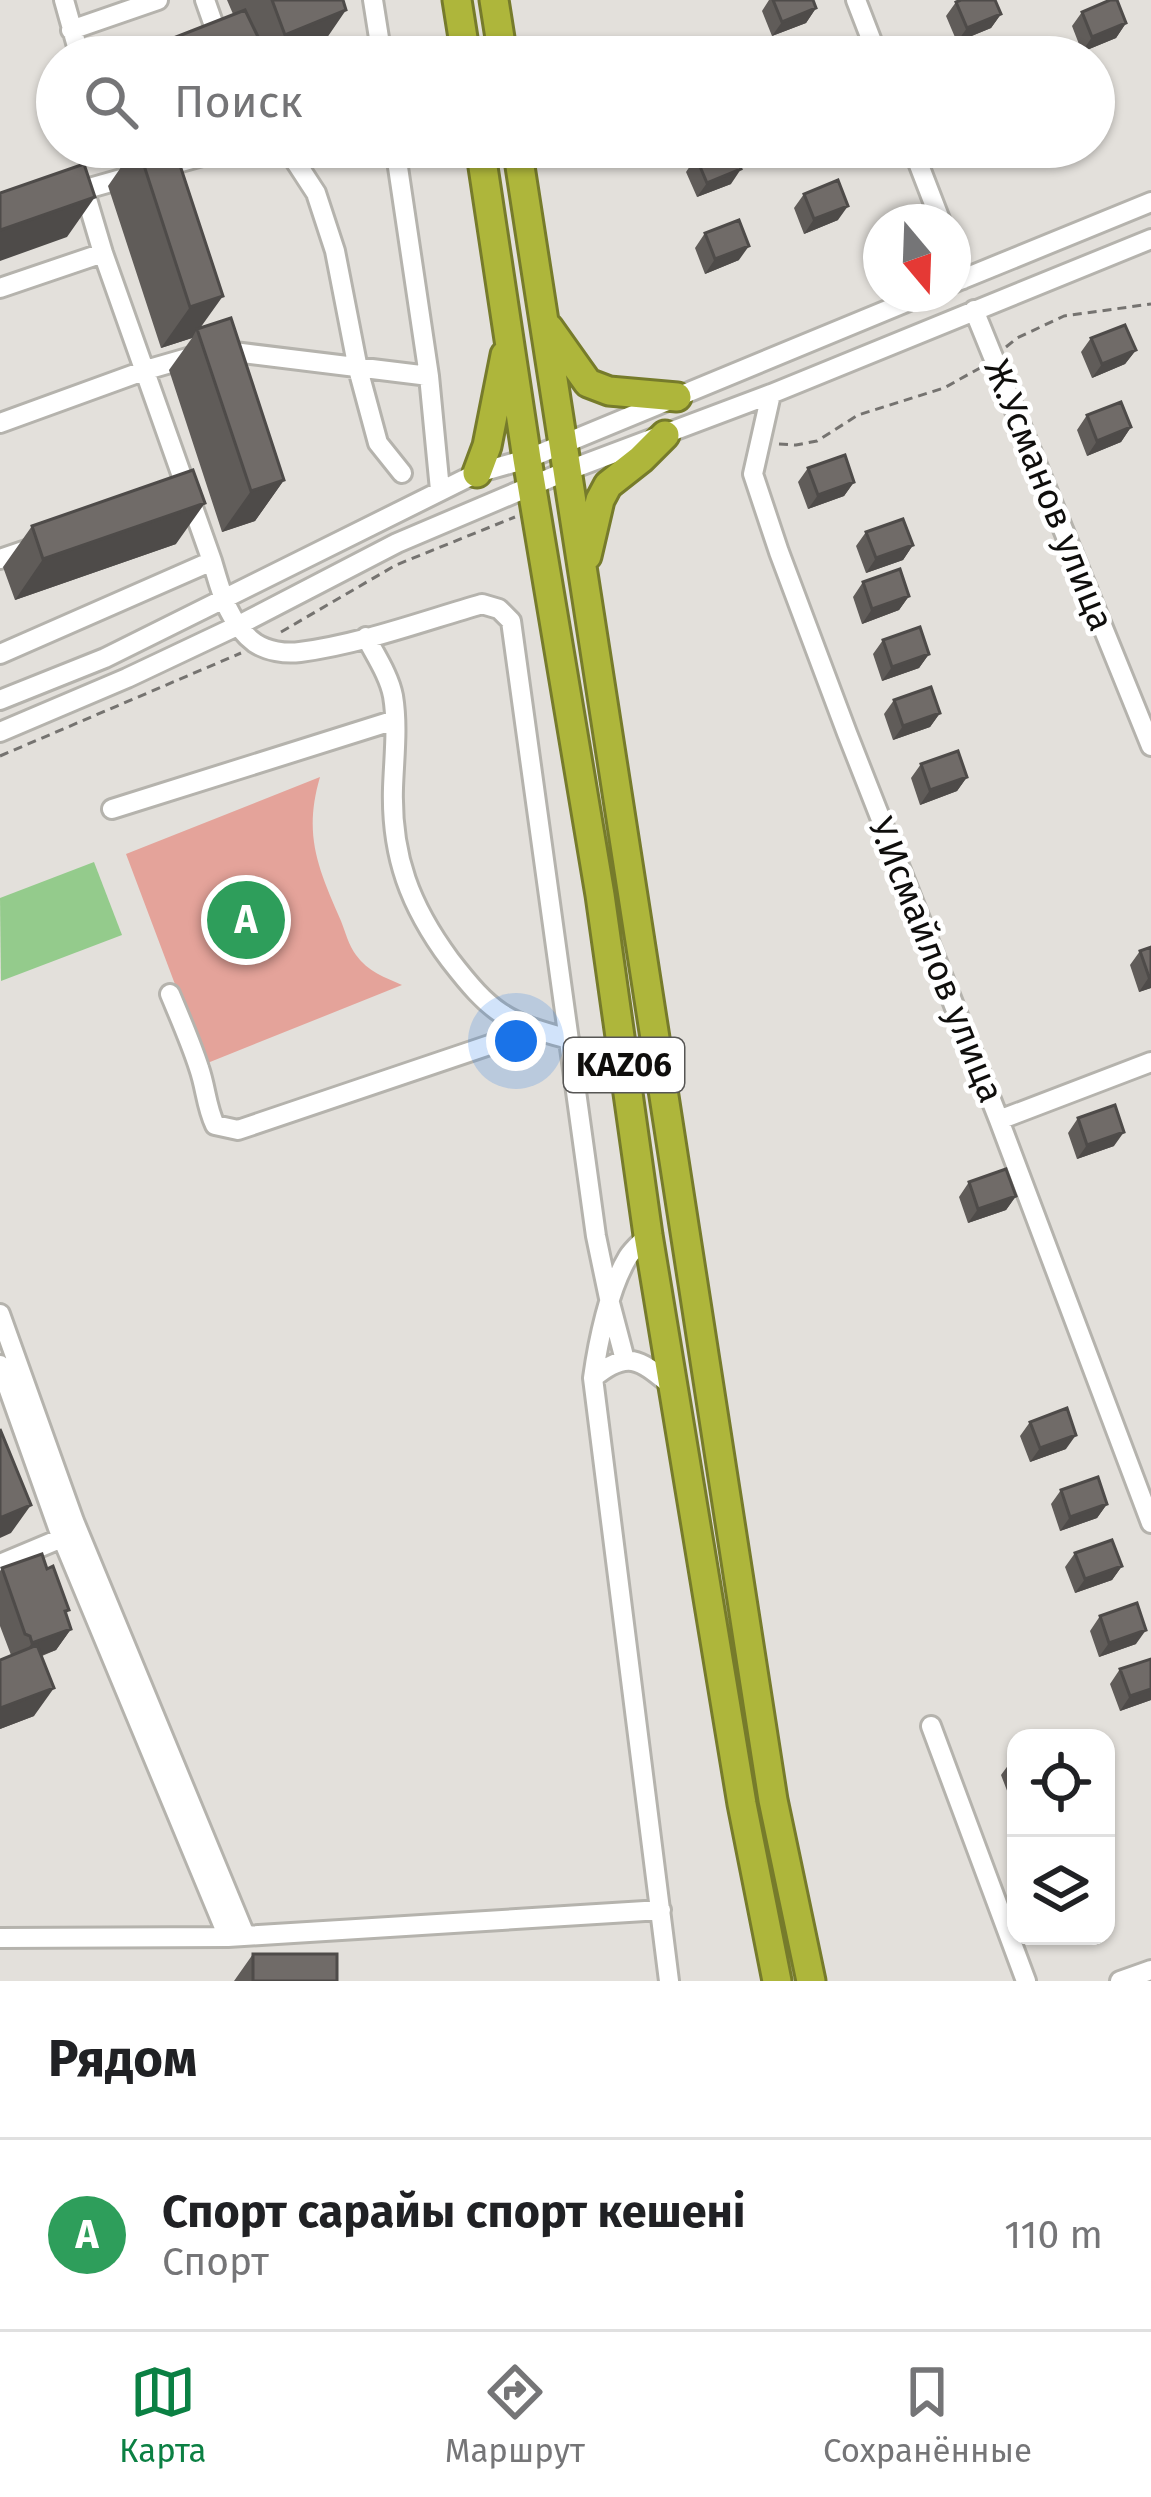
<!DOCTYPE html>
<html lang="ru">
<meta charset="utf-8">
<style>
body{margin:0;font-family:"Fira Sans",sans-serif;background:#f6f6f6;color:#202124}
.controls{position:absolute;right:36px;bottom:36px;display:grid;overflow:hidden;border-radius:24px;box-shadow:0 3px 9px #0004}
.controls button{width:108px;height:108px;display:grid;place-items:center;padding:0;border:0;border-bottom:3px solid #e0e0e0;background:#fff;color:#202124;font:60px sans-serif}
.compass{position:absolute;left:863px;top:204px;width:108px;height:108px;border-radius:50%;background:#fff;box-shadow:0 3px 9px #0004;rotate:161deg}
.you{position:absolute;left:516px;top:1041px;width:42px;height:42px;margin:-30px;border:9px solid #fff;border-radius:50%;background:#1a73e8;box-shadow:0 0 0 18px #1a73e833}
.badge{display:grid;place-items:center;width:78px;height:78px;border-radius:50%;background:#0b8043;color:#fff;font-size:39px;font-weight:700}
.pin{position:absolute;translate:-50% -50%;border:6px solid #fff;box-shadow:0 3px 12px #0006}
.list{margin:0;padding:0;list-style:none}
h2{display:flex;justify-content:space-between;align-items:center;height:156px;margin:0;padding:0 48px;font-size:51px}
h2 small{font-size:39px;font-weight:400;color:#757577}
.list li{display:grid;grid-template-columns:78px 1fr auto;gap:36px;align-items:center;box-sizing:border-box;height:192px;padding:0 48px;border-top:3px solid #e0e0e0}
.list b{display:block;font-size:45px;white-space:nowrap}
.list p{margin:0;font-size:39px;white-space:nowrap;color:#757577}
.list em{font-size:39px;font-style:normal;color:#757577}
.icon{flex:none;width:66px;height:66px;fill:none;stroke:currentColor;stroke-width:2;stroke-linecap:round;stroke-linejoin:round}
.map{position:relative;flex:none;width:1151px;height:1981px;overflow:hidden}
.search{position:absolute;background:#fff;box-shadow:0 3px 9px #0004;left:36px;right:36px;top:36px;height:132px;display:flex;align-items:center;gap:30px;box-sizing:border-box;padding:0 42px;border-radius:66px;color:#757577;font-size:45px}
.sheet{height:348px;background:#fff}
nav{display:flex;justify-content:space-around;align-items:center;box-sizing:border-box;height:168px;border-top:3px solid #e0e0e0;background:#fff;font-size:33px;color:#757577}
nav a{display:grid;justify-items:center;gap:6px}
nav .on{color:#0b8043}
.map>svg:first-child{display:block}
.green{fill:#e4a39a}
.water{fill:#94cb8c}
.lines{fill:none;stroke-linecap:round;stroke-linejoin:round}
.minor-casing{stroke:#b5b3ad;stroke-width:24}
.highway-casing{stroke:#767b2b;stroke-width:33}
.path{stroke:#757370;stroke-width:3;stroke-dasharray:9 6;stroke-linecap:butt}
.minor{stroke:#fff;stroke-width:18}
.highway{stroke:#aeb63b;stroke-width:27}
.wall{fill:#605c59}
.shaded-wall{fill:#4e4b49}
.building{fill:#706b68;stroke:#4e4b49;stroke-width:3}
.labels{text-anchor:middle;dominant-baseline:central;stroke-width:10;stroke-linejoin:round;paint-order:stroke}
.shield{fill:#fff;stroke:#575655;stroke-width:3}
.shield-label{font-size:33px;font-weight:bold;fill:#0f0e0c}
.street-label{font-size:36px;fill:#0f0e0c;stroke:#fff}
</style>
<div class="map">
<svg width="1151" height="1981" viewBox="0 0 1151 1981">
<rect width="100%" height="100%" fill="#e3e0db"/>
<path class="green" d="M320,777C303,835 318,868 341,921C345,931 349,946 356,955C367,971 386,978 402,985L205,1064L126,854Z"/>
<path class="water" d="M94,862L122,935L1,981L0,898Z"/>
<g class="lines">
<defs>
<path id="minor" d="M64,0L80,57
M205,0L225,57
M373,0L382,57
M856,0L878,57
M71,30L158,0
M286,147L316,193L335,251L358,369L378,443L402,473
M395,147L429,376L440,490
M912,147L941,222
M159,168L235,147
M84,189L103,253L212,561C221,591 228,623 255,643C267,651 285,654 300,652C361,644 423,621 482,604L499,609L511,621L596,1236L610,1303L625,1360
M72,193L132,176
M953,253L963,279
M953,283L1151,202
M0,288L103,253
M974,310L1151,746
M771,394L753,474L779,552L847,733L999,1120L1151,1523
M0,423L146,370L198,355L226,351L429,376
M0,559L32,548
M366,637C375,655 389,675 393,696C398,726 394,758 393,788C391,856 410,906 450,960C491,1013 505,1022 569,1039
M0,654L212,561
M0,700L105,658L477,473L527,459L926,294
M0,732L127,678L237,626L397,543L569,470L771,394L1151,239
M112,809L395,720
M170,994C180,1018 191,1043 199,1068C206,1088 206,1106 215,1125L238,1130L534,1030
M999,1120L1151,1062
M648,1235C642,1242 633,1249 628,1257C609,1288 598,1342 593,1378L669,1981
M0,1314L74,1521L245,1935
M0,1365L58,1528L228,1937
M593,1378C629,1348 641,1361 673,1387
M0,1564L74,1533
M931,1726L1026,1981
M0,1938L228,1937L661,1910
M1120,1981L1151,1970"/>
<path id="highway" d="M457,0L466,57
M494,0L503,57
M480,147L527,459L600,895L648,1235L742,1804L777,1981
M517,147L773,1800L811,1981
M549,328L588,383L609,391L677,397
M477,473L487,446L505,355
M587,556L600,500L608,485L641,459L665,435"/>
</defs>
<use href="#minor" class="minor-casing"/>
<use href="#highway" class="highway-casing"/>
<path class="path" d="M1006,347L1017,338L1064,316L1151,304
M779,444L796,445L817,441L858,415L944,388L980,368
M281,632L396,565L515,517
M0,756L241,653"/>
<use href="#minor" class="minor"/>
<use href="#highway" class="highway"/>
</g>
<path class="wall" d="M227,0H343L318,51L303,57H123L233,14Z
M769,0H813L816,8L806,23L772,36L762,11Z
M956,2L1001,14L991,28L957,42L946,16Z
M1082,12L1126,23L1116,38L1082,52L1072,26Z
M135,147H174L200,328L284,480L255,521L222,532L169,370L192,338L161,348L108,186Z
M696,157L731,184L697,197L686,172Z
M804,194L838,220L804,234L794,208Z
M705,233L739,260L705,274L695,248Z
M1091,338L1136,350L1125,364L1092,378L1081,352Z
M1087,415L1131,427L1121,442L1087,456L1077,430Z
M808,468L854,482L844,496L808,509L798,482Z
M32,526L176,544L15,600L3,567Z
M866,532L913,545L903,560L866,573L856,546Z
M863,582L909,596L899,610L862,624L853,597Z
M883,640L929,654L919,668L882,681L873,654Z
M894,700L940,713L930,727L893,740L884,714Z
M921,764L967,777L957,791L920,805L911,778Z
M1151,947V988L1139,992L1130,965L1140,951Z
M1078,1118L1114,1146L1077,1159L1068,1133Z
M969,1182L1016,1196L1006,1210L968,1223L959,1197Z
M1030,1422L1066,1449L1030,1462L1020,1436Z
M1061,1490L1107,1504L1097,1518L1060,1531L1051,1504Z
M1075,1553L1122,1566L1112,1580L1075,1593L1065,1567Z
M2,1568L47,1569L69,1610L66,1614L71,1629L56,1650L42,1656L34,1716L0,1729V1660L11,1655L0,1626V1571Z
M1100,1616L1136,1644L1099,1657L1090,1631Z
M1151,1659V1700L1120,1711L1110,1684L1120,1669Z
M1016,1759V1799L1011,1801L1001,1775L1012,1760Z
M253,1954L337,1981H234Z"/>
<path class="shaded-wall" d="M816,8L806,23L772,36L782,22Z
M346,10L318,51L303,57H269L285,35Z
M1001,14L991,28L957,42L967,28Z
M1126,23L1116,38L1082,52L1092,37Z
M261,43L251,57H223Z
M807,147H822L801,155Z
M741,169L731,184L697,197L707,183Z
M95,197L67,237L0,261V230Z
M848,206L838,220L804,234L814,219Z
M749,246L739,260L705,274L715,259Z
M223,296L198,331L197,329L192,338L161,348L190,307Z
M1136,350L1125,364L1092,378L1102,364Z
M1131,427L1121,442L1087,456L1097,441Z
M284,480L255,521L222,532L251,491Z
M854,482L844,496L808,509L818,495Z
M205,503L176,544L15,600L43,559Z
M913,545L903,560L866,573L876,558Z
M909,596L899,610L862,624L872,609Z
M929,654L919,668L882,681L892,667Z
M940,713L930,727L893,740L903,726Z
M967,777L957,791L920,805L930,790Z
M1149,977H1151V988L1139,992Z
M1124,1132L1114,1146L1077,1159L1087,1145Z
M1016,1196L1006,1210L968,1223L978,1209Z
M1076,1435L1066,1449L1030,1462L1040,1448Z
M1107,1504L1097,1518L1060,1531L1070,1517Z
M31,1505L11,1533L0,1538V1518Z
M1122,1566L1112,1580L1075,1593L1085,1579Z
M71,1629L56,1650L17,1664L32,1643Z
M1146,1630L1136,1644L1099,1657L1109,1643Z
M54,1688L34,1716L0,1729V1708Z
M1151,1689V1700L1120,1711L1130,1696Z"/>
<path class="building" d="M272,0H343L346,10L285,35Z
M773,0H813L816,8L782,22Z
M961,0H995L1001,14L967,28L956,2Z
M1110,0H1117L1126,23L1092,37L1082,12Z
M245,10L261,43L223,57H125Z
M1022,39L1029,57H990L988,53Z
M138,147H174L223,296L190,307Z
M722,147H732L741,169L707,183L696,157Z
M84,164L95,197L0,230V193Z
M838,180L848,206L814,219L804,194Z
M739,220L749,246L715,259L705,233Z
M231,318L284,480L251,491L197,329Z
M1125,325L1136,350L1102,364L1091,338Z
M1121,402L1131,427L1097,441L1087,415Z
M845,455L854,482L818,495L808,468Z
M193,470L205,503L43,559L32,526Z
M903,519L913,545L876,558L866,532Z
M900,569L909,596L872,609L863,582Z
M920,627L929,654L892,667L883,640Z
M931,687L940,713L903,726L894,700Z
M958,751L967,777L930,790L921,764Z
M1151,947V977H1149L1140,951Z
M1115,1105L1124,1132L1087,1145L1078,1118Z
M1006,1169L1016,1196L978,1209L969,1182Z
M1067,1408L1076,1435L1040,1448L1030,1422Z
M0,1429L31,1505L0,1518Z
M1098,1477L1107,1504L1070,1517L1061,1490Z
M1112,1540L1122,1566L1085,1579L1075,1553Z
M42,1554L47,1569L53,1566L69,1610L65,1611L71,1629L32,1643L30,1636L25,1634L2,1568Z
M1137,1603L1146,1630L1109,1643L1100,1616Z
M37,1645L54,1688L0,1708V1660Z
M1151,1659V1689L1130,1696L1120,1669Z
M253,1954H337V1981H253Z"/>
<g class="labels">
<rect class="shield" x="564" y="1038" width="120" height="54" rx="9"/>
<g class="shield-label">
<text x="624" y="1065">KАZ06</text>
</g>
<g class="street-label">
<text transform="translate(1049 495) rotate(68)">Ж.Усманов улица</text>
<text transform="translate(936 960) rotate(68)">У.Исмайлов улица</text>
</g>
</g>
</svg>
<div class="controls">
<button><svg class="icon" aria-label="locate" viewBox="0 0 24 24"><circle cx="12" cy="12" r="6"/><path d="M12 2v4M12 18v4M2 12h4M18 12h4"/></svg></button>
<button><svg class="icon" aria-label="layers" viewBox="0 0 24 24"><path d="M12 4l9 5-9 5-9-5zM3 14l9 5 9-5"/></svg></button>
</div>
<svg class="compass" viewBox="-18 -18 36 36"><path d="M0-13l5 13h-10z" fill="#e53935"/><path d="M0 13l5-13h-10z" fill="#757577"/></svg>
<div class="you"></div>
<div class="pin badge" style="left:246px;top:920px;background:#2e9e5b">A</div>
<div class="search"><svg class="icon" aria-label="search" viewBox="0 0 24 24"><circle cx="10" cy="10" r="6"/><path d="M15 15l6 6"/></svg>Поиск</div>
</div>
<section class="sheet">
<h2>Рядом<small></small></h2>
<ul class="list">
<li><span class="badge" style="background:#2e9e5b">A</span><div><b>Спорт сарайы спорт кешені</b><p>Спорт</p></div><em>110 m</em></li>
</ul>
</section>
<nav>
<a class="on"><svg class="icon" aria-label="map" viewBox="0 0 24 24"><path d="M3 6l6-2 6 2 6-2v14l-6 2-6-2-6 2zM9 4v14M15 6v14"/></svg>Карта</a>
<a><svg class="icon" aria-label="directions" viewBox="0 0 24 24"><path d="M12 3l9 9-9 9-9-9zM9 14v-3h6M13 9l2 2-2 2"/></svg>Маршрут</a>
<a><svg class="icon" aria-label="saved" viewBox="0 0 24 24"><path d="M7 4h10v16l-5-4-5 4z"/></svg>Сохранённые</a>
</nav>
